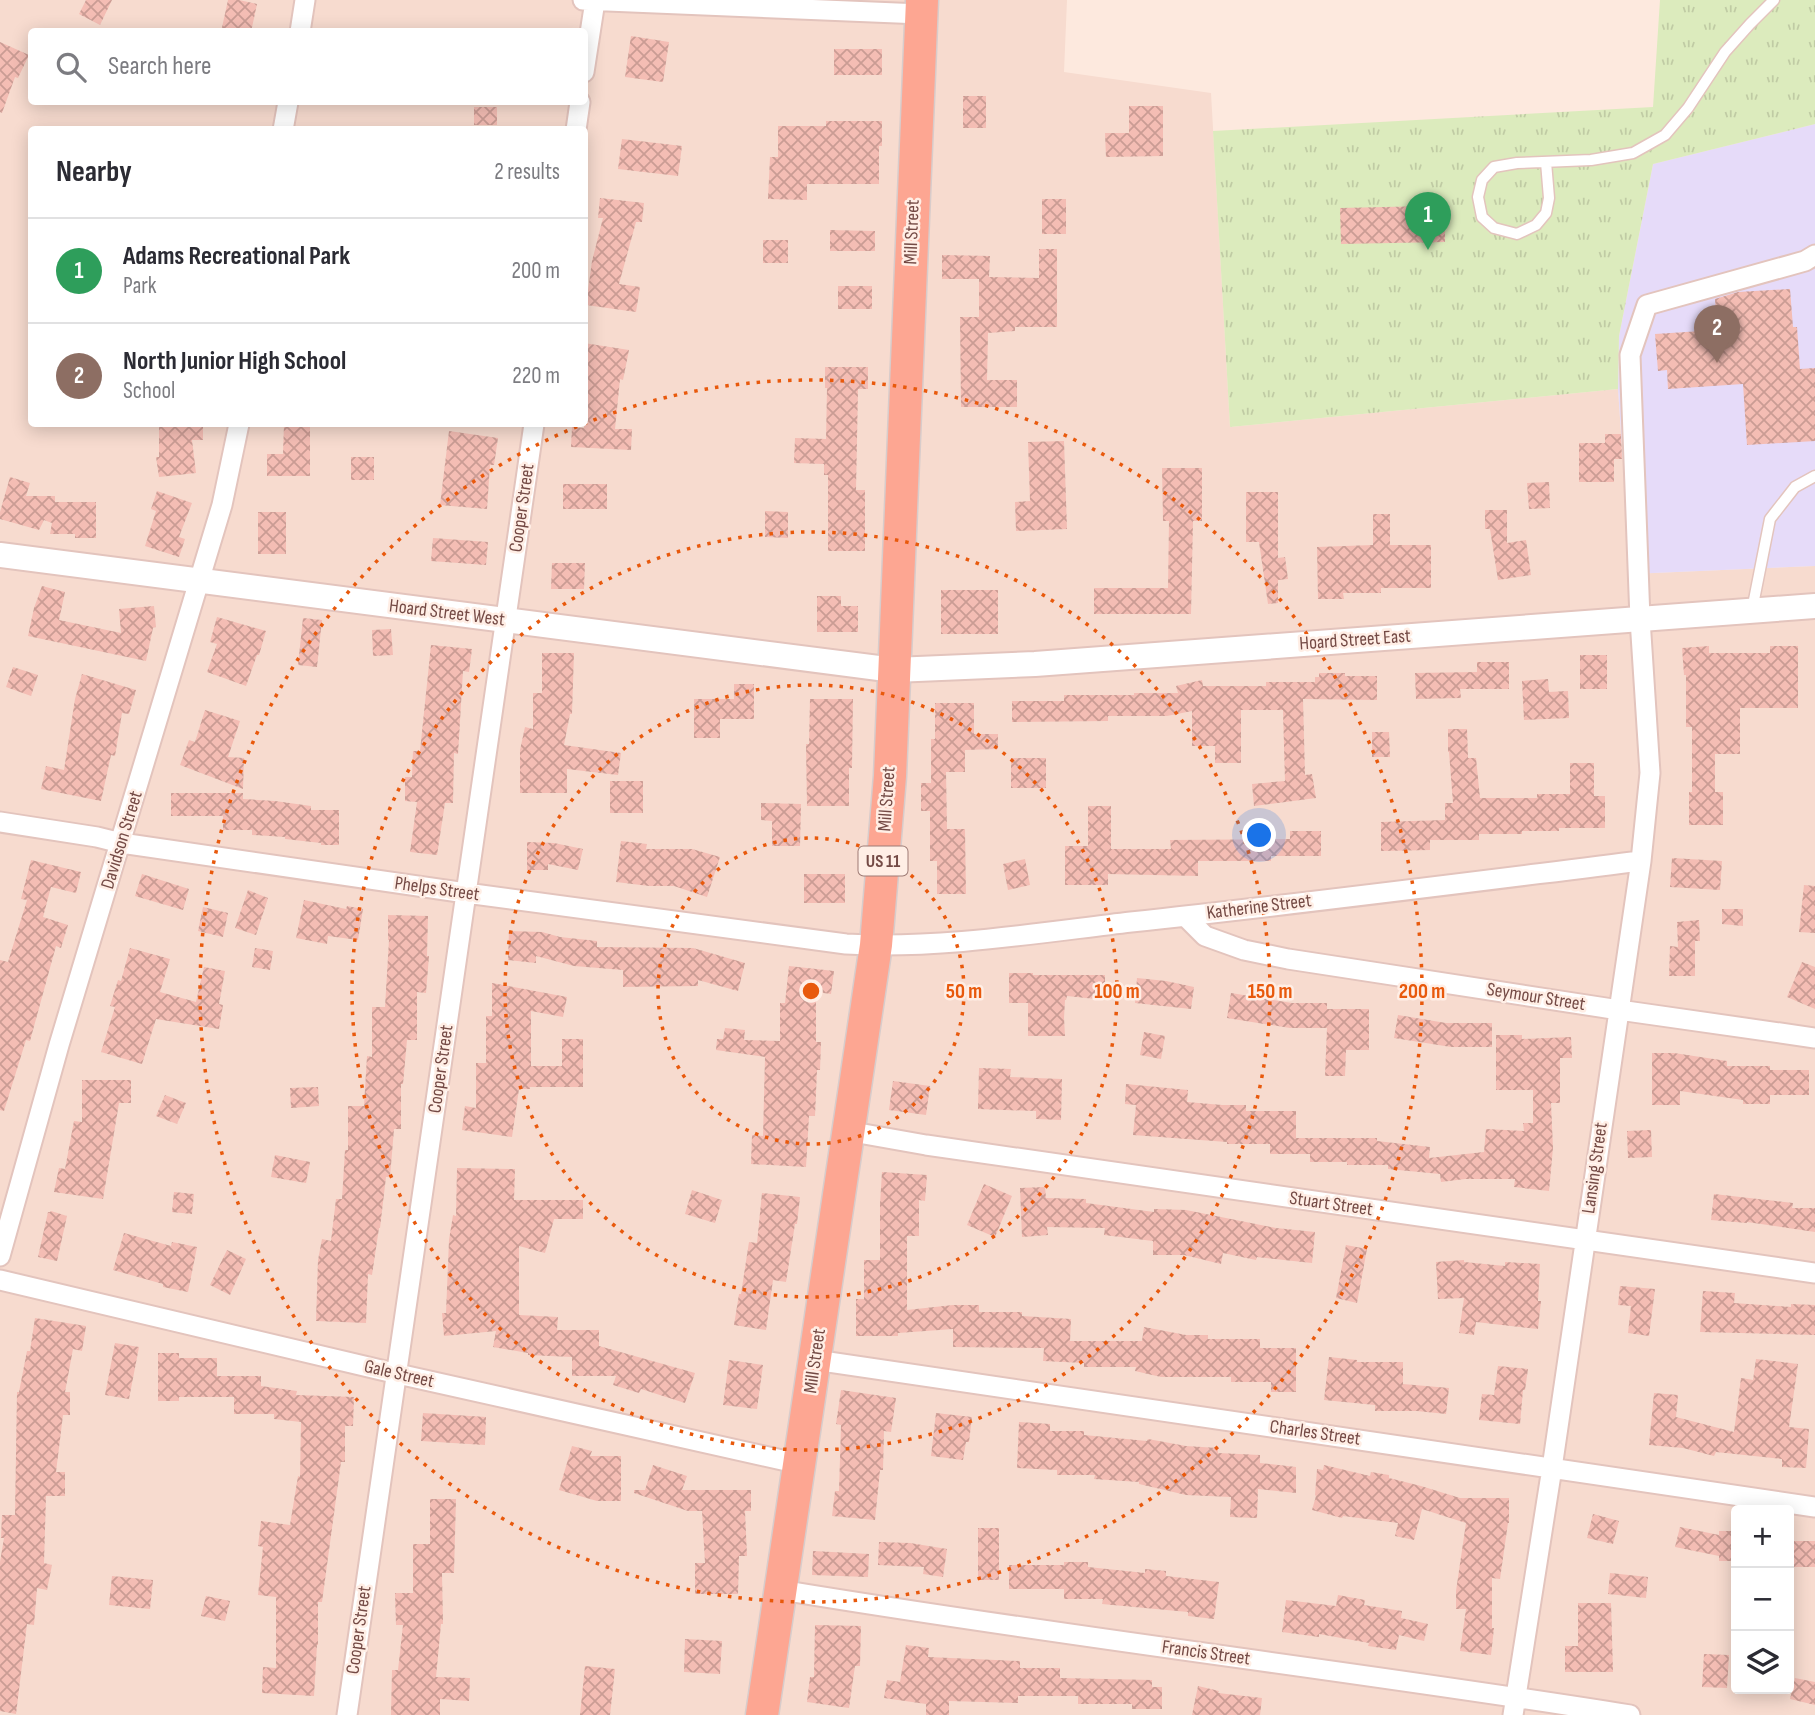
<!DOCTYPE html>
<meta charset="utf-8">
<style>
body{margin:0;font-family:"Sofia Sans Condensed",sans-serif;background:#f2f2f3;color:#2b2b33}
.controls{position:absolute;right:21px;bottom:21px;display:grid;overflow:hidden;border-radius:7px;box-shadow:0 4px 18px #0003}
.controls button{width:63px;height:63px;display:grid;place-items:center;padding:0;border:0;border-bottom:2px solid #e1e1e2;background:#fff;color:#2b2b33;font:35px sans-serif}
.you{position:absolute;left:1260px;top:836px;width:24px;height:24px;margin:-18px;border:5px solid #fff;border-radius:50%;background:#1a73e8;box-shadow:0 0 0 10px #1a73e833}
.badge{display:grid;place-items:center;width:46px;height:46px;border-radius:50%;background:#ee3c44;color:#fff;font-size:23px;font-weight:700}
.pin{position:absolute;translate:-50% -58px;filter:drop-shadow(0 2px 4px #0008)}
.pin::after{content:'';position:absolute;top:37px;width:24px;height:21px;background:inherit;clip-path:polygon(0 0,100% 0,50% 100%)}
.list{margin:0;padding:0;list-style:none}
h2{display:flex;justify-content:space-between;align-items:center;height:91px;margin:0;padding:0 28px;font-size:30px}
h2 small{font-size:23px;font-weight:400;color:#7c7c81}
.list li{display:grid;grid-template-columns:46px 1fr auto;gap:21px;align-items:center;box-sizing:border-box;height:105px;padding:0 28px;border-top:2px solid #e1e1e2}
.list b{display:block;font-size:26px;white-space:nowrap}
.list p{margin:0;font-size:23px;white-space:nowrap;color:#7c7c81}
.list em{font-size:23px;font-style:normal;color:#7c7c81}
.icon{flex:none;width:38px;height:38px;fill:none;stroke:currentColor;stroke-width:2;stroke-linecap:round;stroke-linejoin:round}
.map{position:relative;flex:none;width:1815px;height:1715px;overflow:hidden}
.search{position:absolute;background:#fff;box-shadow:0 4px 18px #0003;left:28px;top:28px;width:560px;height:77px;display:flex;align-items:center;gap:18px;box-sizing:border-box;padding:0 24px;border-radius:7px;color:#7c7c81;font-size:26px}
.panel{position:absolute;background:#fff;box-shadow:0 4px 18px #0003;left:28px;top:126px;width:560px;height:301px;border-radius:7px}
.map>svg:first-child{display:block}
.residential{fill:#f7dbcf;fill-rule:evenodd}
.education{fill:#e6dbf9}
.park{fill:url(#park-tufts)}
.building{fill:url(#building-cross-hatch)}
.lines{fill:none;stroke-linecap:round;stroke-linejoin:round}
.service-casing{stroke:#e3c4bd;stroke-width:13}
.minor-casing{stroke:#e3c4bd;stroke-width:23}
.tertiary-casing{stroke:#e3c4bd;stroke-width:28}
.trunk-casing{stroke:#d8cccb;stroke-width:35}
.service{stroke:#fff;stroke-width:10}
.minor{stroke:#fff;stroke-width:19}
.tertiary{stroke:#fff;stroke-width:24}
.trunk{stroke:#fda692;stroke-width:32}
.ring{fill:none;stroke:#e8590c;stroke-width:3.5;stroke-dasharray:3.5 7}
.labels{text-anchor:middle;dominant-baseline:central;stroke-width:5;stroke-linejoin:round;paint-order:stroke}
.shield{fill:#ffeee5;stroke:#9e7b75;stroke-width:2}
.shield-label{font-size:18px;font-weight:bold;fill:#744a45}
.street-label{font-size:19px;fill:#744a45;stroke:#ffeee5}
.centre{fill:#e8590c;stroke:#ffeee5;stroke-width:3.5}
.ring-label{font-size:21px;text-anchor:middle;font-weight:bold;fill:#e8590c;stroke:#ffeee5;stroke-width:5;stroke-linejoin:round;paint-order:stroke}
</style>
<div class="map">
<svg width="1815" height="1715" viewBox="0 0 1815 1715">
<defs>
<pattern id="park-tufts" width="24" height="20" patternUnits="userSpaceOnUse" patternTransform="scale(1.75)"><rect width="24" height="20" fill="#dcebbd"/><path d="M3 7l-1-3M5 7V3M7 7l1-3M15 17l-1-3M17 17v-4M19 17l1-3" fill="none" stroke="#c0cba4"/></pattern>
<pattern id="building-cross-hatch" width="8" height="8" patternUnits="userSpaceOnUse" patternTransform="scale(1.75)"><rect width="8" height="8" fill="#f4bdb4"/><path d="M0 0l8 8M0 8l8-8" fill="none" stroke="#ca9c94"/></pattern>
</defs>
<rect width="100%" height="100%" fill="#fde9de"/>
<path class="residential" d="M0,0H1067L1064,72L1211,93L1230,427L1618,389L1631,574L1815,566V1715H0ZM32,32H584V102H32ZM32,130H584V424H32ZM1736,1510H1789V1689H1736Z"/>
<path class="education" d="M1815,124V566L1631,574L1618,389L1619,336L1653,164Z"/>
<path class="park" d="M1660,0H1815V124L1653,164L1619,336L1618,389L1230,427L1213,131L1653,107Z"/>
<path class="building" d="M86,0H112L100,25L79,14Z
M228,0H239L257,4L251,32H221Z
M631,36L669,42L663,82L625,77Z
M0,42L29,55L18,78L15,77L2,113L0,112Z
M834,49H882V75H834Z
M963,96H986V128H963Z
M1129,106H1163V156L1106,157L1105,133H1129Z
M474,107H497V125H474Z
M826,121H882V146H879V184H807V200L768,199L770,157H778V126H826Z
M622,139L682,146L678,176L618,169Z
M600,198L644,203L642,222H636L619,284L640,287L636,312L586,305L592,261L603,218H598Z
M1042,199H1066V234H1042Z
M1429,206V213L1445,212V242L1341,244L1340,208Z
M830,230L875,231V251H830Z
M763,240H788V263H763Z
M1039,249H1057V327H1015V331L988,333L987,380H1017V407H961L960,317H979V279H942V255L990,256L989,277L1039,278Z
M838,286H872V309H838Z
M1790,289L1793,327H1797L1800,369L1815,368V441L1747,445L1743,384L1668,389L1667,370L1658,371L1655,334L1717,330L1715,299L1738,292Z
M584,343L629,350L623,380L620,379L615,429H632L631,450L571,447L572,427L584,428Z
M825,367H868V389H858L856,490H865V551H828V475H824V464L794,463L795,438L826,439L827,388H825Z
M159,424H203V440H192L196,473L159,477L156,457H159Z
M284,424H310V476H267V454H283Z
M449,431L498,438L494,465H490L487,509L440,505Z
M1605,434H1621L1622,459H1614V482H1579V443H1605Z
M1064,441L1067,529L1016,531L1015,502L1030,501L1028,442Z
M351,457H374V480H351Z
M1162,468H1202V521H1193L1191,614H1094V588H1168L1169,521H1163Z
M10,477L30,483L26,496H55V502H96V538H75V534H50L52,523L44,520L39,530L0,519V512Z
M1549,482L1550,508L1529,509L1527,483Z
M563,484H607V509H563Z
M157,491L192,503L179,537L185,539L179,557L145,546L156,511L151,509Z
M1246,492H1278V558L1285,557L1288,579L1278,580V603L1268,604L1259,542H1246Z
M1485,510H1507V543L1526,540L1531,575L1498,580L1490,529H1485Z
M765,511L788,512V538L765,537Z
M258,512H286V554H258Z
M1373,514H1390V545H1431V588H1381V593H1343L1344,599H1318L1317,547L1373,545Z
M433,538L488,542L486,565L431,561Z
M552,563H585L584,589H551Z
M42,586L65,592L59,620L121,633L119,609L154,606L156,627L153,628L146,661L28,636L34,608Z
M941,590H998V634H941Z
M817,596H841V606H858V632H817Z
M217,617L266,631L259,655H257L246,686L207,672L217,644L210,642Z
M303,618L322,620L317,667L298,665Z
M391,629L393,655L373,656L372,630Z
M431,645L472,649L469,672L463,671L458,754L454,753L453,803H445L437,855L410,852L417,802L405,801V777H412L413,751H420Z
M1709,646V653H1770V646H1798V708H1740V754H1715V792H1723V825H1689V792H1692V727H1686V675H1684L1682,648Z
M542,653H574L572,714H570L564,745L621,753L618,775L567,769V793H520V750L525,727L533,729V693H542Z
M1580,655H1607V689H1580Z
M1477,662H1509V689H1460L1461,698L1416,699L1415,673L1477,672Z
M13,667L38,675L31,696L6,687Z
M1319,673H1345V676H1377V700L1303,699L1305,775L1312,774L1316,798L1254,806L1252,784L1285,781L1283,710H1241V763H1215V746H1192V711L1167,716H1108V721L1012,722V701H1064V695H1134V693H1178L1176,686L1202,680L1203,686H1266V682H1315V677H1319Z
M82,674L136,690L129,714L122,713L115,756L111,755L101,801L41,789L46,766L64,770L75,699Z
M1548,679L1549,692L1568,691L1569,718L1524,720L1522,681Z
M734,684H754V719H720V738H694V699H734Z
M810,699H853L852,768H849V806H807L806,744H809Z
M935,703H974V734H998V749L965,750V772H946L947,829H965L966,894H937V861H930V811H921V783H931V739H935Z
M205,710L240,721L228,757L244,758L243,789L180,765L189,740L195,742Z
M1448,729H1467L1468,758H1476L1480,798H1537V794H1570V763H1594V796H1605V828H1559V831H1522V834H1479V840H1430V850L1381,851V822L1445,820V803H1453L1449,752H1448Z
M1372,732H1389L1390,757H1372Z
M1011,758H1046V788H1011Z
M610,781H643V813H610Z
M171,793H243V799L275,801L311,806V810H339V845H321V843L285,839V837L252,835V830H223V816H171Z
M761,803L801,804L800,846H772V821L761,820Z
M1088,806H1111V849H1171L1170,840L1290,839V831H1321V856H1271V861H1198V876L1108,874V885H1065V846H1088Z
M621,841L647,844L646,849H692L720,857L707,897L674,886H649L616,882Z
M527,842L554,843L583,849L578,870L548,864V870H527Z
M1672,858L1722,861L1720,890L1670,887Z
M1025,859L1030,885L1008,890L1003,864Z
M31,860L81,872L76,893L51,887L43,917L68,925L61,948L56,946L30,1041L26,1040L4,1111L0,1110V960L8,962L27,900L21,899Z
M142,874L189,889L183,910L135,896Z
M804,874H845V903H804Z
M1804,885L1815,886V933L1799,932Z
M248,890L268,898L256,935L235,928Z
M304,900L346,909L347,906L363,909L358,940L328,936L327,944L296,938Z
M203,907L228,913L223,937L198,931Z
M1722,909H1743V926L1722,924Z
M388,915L428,916L427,956H429L426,993L417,992V1040H407L403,1084H401V1129H394L390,1177H386L380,1228H379L372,1275L368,1274L366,1323L316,1321L318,1260L322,1239L331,1241L336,1199H342L345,1150H348V1106H364L367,1056L372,1057V1007H385L389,940H388Z
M1699,920L1700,941H1695V976H1669L1670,946L1678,947L1677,922Z
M509,931L542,932L560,937L597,941V947L693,948L745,963L738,991L698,980V986L623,987V970L574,966L536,956V963L508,960Z
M130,948L170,959L160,992L196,1002L204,967L225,971L219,1004L223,1005L219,1029L156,1019L142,1064L101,1052L115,1007L110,1006L118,980L121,981Z
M255,948L273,951L270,970L252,967Z
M1802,962L1815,967V1009L1787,997Z
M789,966L834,971L831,994L816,992V1042H821L820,1070H817L815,1116H809L806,1167L751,1164L752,1135L763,1136L765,1057L716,1050L717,1039H723L725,1028L745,1030L744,1040L780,1041V1003H785Z
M1009,973H1033V975H1105V1000L1067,996L1066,1000H1065L1064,1018L1065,1036H1028V1003H1009Z
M1137,978L1166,981L1194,987L1191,1009L1135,1003Z
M492,983L567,997L563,1017L531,1011V1066H562V1039H583V1087H530V1089H519L512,1137L462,1130L465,1106L476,1108V1063H486V1016H492Z
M1231,993L1292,1003H1327V1009H1369V1050H1346L1345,1076H1325L1327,1028H1290L1227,1018Z
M1398,1015L1446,1023H1492V1047H1451L1394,1038Z
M1144,1032L1165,1036L1161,1059L1140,1055Z
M1496,1035H1522V1039L1571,1037L1572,1058H1560V1103H1551L1553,1148L1549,1191L1514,1187L1515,1179H1465L1441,1182L1440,1174L1388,1169V1165H1347V1162H1310V1154H1270V1144H1227V1142L1133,1135L1136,1105L1125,1104L1126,1084L1188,1090L1187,1102L1222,1105H1246V1111H1296V1138H1377V1141L1430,1147L1429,1158L1484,1152L1486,1129L1524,1131L1523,1123H1533V1090H1496Z
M1652,1053H1674L1727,1061V1066H1770V1070H1809V1095H1770V1104H1743V1100L1680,1091V1105H1652Z
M979,1068L1011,1069L1010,1077L1062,1079L1061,1120L1036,1119V1111L978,1109Z
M82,1080H131V1103H119L103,1199L54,1192L59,1168L65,1169L74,1121L82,1122Z
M893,1081L930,1086L926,1115L889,1110Z
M318,1087L319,1106L291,1108L290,1088Z
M165,1095L186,1103L177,1124L156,1116Z
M1651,1130L1652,1157L1628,1158L1627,1131Z
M275,1155L310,1162L306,1183L271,1177Z
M457,1168L515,1169L514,1200H583V1219H554L545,1253L519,1246V1315L558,1317L557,1330H599V1346L695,1373L685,1403L641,1389L639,1393L613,1385L616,1376H572V1357L528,1355V1353L493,1347L496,1331L444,1336L442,1313H446L449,1240L453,1215L456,1216Z
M882,1172L927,1175L925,1201L919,1200V1236H907V1310L953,1305H979V1312H1022V1316L1071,1319L1070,1341H1142L1144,1327L1186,1335H1208V1339H1260V1348H1296V1392H1271V1382H1231V1377H1161L1135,1371L1136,1367H1084V1363L1043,1361L1044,1348L953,1347V1329L898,1333V1336H856V1299H864V1260H880V1204Z
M984,1184L1012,1196L995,1237L967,1225Z
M1045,1187L1046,1198L1086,1199V1203L1154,1212V1209L1186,1210L1276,1228L1315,1232L1312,1263L1257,1257L1256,1260L1223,1253L1221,1264L1184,1255H1153V1241L1104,1235L1105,1228L1047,1227L1048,1235L1022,1237L1020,1188Z
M692,1190L722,1200L715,1223L685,1214Z
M174,1192L194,1194L192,1214L172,1212Z
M762,1193L800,1197L797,1224H795L786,1282L773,1280L766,1330L734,1325L739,1294H741L749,1242L757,1243Z
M1714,1194L1793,1203L1792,1208H1815V1232L1747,1222V1223L1711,1220Z
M51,1211L67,1216L57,1261L38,1257L48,1212H50Z
M124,1233L171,1246L172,1242L197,1247L188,1292L163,1287V1284L113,1270Z
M1346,1245L1367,1249L1357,1303L1336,1298Z
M227,1250L246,1259L230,1295L210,1285Z
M1464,1260V1262L1505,1266V1262L1540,1264L1538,1301H1541L1538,1329L1476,1322L1474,1335L1459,1333L1464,1298L1438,1299L1436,1262Z
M1620,1286L1655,1289L1649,1336L1628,1333L1631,1306L1618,1305Z
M1703,1291L1735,1293L1734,1303L1791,1307V1304L1815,1305V1335L1700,1332Z
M35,1318L86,1326L82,1351L73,1349L65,1392H70V1415H63L56,1472H65V1496H46L44,1563L52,1565L47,1590L37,1588L34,1625L27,1624L16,1714L0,1711V1562L4,1538H1L2,1515H15L17,1392H19L27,1351H30Z
M115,1343L139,1347L129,1399L105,1395Z
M158,1353H179V1358H217V1376H261V1386L297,1391L296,1395L354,1397L353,1426H345V1462H341L322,1602H318V1645H317L314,1696L262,1693L263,1667L276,1668V1597L258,1595L263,1547L258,1546L261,1521L290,1525L298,1476L300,1477L301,1422L274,1419V1414H234V1397H179V1401H158Z
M1329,1357L1357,1360V1362H1403V1384L1449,1388L1446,1414L1417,1411H1375V1405L1324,1400Z
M1756,1359L1798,1364L1789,1427L1809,1429L1806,1468L1782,1467V1459L1716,1452L1714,1456L1683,1448L1649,1445L1654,1393L1678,1395L1676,1417L1734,1432L1741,1378L1753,1380Z
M729,1360L763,1365L757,1409L723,1405Z
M1498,1366L1528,1369L1525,1390H1523L1520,1424L1479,1420L1482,1394L1494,1395Z
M841,1390L896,1398L891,1432L884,1431L883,1470H880L875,1520L832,1516L835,1491H839L841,1425L836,1424Z
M423,1413L486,1417L485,1445L421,1441Z
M936,1413L972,1417L969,1442H966L963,1460L931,1456Z
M1019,1422L1050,1424V1431H1084V1435L1147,1441L1148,1439L1186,1446L1218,1448V1453L1260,1455V1463L1296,1467V1493L1258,1489L1257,1518L1230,1517L1231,1497L1186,1495L1139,1484V1482L1094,1479L1095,1475H1057V1470L1017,1468Z
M572,1446L592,1451L590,1456H621V1501H597L559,1490Z
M653,1465L687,1476L682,1490H751V1511H745L747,1556H739L738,1594H695V1563H705L702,1511H688L634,1493V1490H645Z
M1324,1465L1370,1476L1371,1472L1389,1475V1478L1421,1486L1460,1498H1509V1523H1508L1500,1579L1492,1578V1628H1494L1491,1655L1460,1651L1466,1609H1456V1591L1466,1523L1422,1509L1414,1540L1395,1536L1398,1523L1343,1516L1342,1518L1312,1510L1316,1496L1315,1495L1317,1469L1323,1470Z
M430,1499H456L454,1573H442L443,1624H441L436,1677L470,1678L469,1701L440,1699V1715H391L392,1670H398L403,1625H396L395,1593H413V1544H430Z
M1593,1514L1619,1521L1613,1544L1587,1538Z
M1680,1527L1719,1535V1531H1736V1561H1719V1556L1675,1547Z
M978,1528H999V1580H978Z
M1789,1541H1815V1567H1789Z
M879,1542L910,1543L947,1549L943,1577L923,1574L924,1567L878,1565Z
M813,1551L869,1554L868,1577L812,1575Z
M1064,1562H1088V1567L1145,1573V1569L1166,1571V1576L1219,1582L1214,1619L1188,1616V1612L1102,1604L1103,1599H1064V1589H1009V1565H1064Z
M1610,1573L1648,1577L1646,1598L1608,1594Z
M112,1576L153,1580L150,1609L109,1605Z
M1338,1595L1365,1600L1364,1605L1402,1611L1401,1618L1428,1624L1424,1641L1399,1635L1396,1650L1368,1646L1369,1643L1319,1634V1637L1282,1632L1286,1600L1336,1606Z
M206,1596L230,1601L225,1621L201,1616Z
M1578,1603H1611L1613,1672H1565V1646H1578Z
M815,1625L861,1626L860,1666H855L849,1708L807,1702L810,1677H814Z
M685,1639L722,1641L720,1674L684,1672Z
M906,1645L929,1648L928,1657L1020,1661V1668H1060V1678L1152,1680V1687H1162V1709H1132V1704H1078V1696H1018V1703L949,1701V1715H926V1704L884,1698L887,1680L900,1682Z
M1704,1654L1729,1655L1727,1688L1702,1687Z
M585,1666L615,1669L610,1715H580Z
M1795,1678L1815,1682V1705L1790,1699Z
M1198,1686L1219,1691L1218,1693L1262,1698L1260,1715H1192Z"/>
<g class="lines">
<defs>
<path id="service" d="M1546,162L1549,198L1546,213L1536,225L1517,234L1494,228L1482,217L1478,197L1482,180L1494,167L1517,163L1591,160L1633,153L1665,135L1688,108L1725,52L1750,24L1774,0
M1752,610L1770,519L1795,487L1815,476"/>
<path id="minor" d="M583,0L921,14
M300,32L305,0
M584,72L595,1
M283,130L288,102
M576,130L580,102
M0,822L97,837L121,843L466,893L846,944C941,949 1037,933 1131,922C1301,904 1471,882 1641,861
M1185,916L1205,936L1244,950L1288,959L1619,1010L1815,1038
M847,1131L926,1145L1815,1273
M0,1256L59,1045L222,505L239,424
M0,1280L398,1374L800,1464
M815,1360L1815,1507
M781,1590C1063,1637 1348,1670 1630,1715
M347,1715L534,424
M1513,1715L1552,1468L1641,861L1650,773L1640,619L1630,355L1647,305L1805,261L1815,255"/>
<path id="tertiary" d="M0,555L894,670L1035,664L1815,606"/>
<path id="trunk" d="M762,1715L876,945L890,776L922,0"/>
</defs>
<use href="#service" class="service-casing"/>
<use href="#minor" class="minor-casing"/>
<use href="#tertiary" class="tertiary-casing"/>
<use href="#trunk" class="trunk-casing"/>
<use href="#service" class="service"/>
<use href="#minor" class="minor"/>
<use href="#tertiary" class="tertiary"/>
<use href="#trunk" class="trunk"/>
</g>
<g class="ring">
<circle cx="811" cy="991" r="153"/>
<circle cx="811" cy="991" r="306"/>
<circle cx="811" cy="991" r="459"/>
<circle cx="811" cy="991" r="611"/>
</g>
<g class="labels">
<rect class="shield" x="858.5" y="846.5" width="49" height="29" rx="5"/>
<g class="shield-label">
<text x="883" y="861">US 11</text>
</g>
<g class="street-label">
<text transform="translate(912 232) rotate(-88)">Mill Street</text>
<text transform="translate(522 508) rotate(-82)">Cooper Street</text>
<text transform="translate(447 613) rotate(7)">Hoard Street West</text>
<text transform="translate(1355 640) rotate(-4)">Hoard Street East</text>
<text transform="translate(887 799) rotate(-86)">Mill Street</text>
<text transform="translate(122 840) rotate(-73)">Davidson Street</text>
<text transform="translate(437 889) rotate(8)">Phelps Street</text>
<text transform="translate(1259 907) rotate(-7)">Katherine Street</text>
<text transform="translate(1536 997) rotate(9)">Seymour Street</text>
<text transform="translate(441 1069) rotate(-82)">Cooper Street</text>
<text transform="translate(1595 1168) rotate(-82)">Lansing Street</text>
<text transform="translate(1331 1204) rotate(8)">Stuart Street</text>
<text transform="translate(815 1361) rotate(-82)">Mill Street</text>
<text transform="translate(399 1374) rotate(13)">Gale Street</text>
<text transform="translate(1315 1433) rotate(8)">Charles Street</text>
<text transform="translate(359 1630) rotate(-82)">Cooper Street</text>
<text transform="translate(1206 1653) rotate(8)">Francis Street</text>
</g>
</g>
<circle cx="811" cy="991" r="10" class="centre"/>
<g class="ring-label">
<text x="964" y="998">50 m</text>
<text x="1117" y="998">100 m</text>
<text x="1270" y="998">150 m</text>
<text x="1422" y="998">200 m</text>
</g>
</svg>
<div class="controls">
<button>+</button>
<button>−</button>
<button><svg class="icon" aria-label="layers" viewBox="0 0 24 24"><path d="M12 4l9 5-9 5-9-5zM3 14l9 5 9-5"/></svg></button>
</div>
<div class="you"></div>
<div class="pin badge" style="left:1428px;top:250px;background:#2e9e5b">1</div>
<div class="pin badge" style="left:1717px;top:363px;background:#8d6e63">2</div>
<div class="search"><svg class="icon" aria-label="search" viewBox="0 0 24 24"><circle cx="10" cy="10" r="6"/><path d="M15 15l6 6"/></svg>Search here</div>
<section class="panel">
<h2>Nearby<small>2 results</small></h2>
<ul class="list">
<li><span class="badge" style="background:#2e9e5b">1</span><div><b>Adams Recreational Park</b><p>Park</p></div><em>200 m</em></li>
<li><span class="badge" style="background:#8d6e63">2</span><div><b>North Junior High School</b><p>School</p></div><em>220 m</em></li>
</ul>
</section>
</div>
